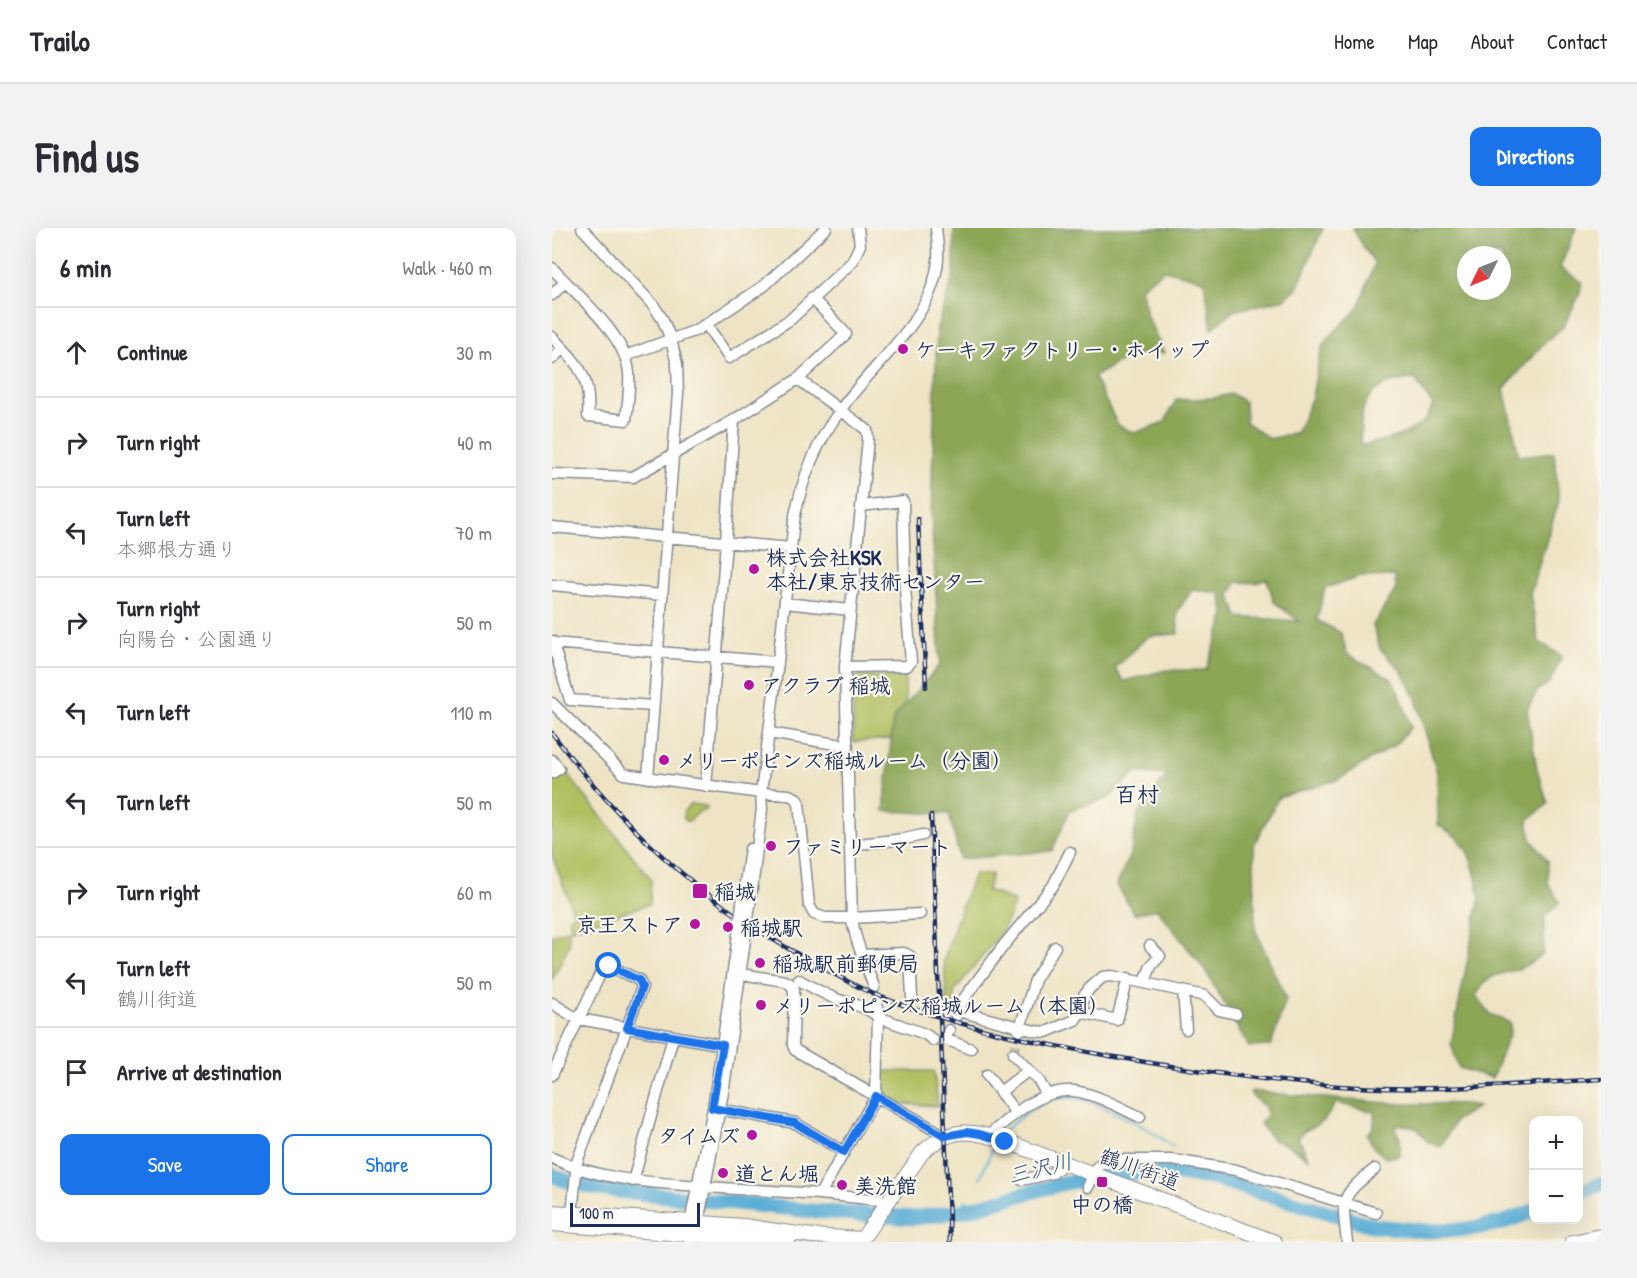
<!DOCTYPE html>
<meta charset="utf-8">
<style>
body{margin:0;font-family:"Patrick Hand","Klee One",sans-serif;background:#f2f2f3;color:#2b2b33}
.controls{position:absolute;right:18px;bottom:18px;display:grid;overflow:hidden;border-radius:12px;box-shadow:0 6px 24px #0002}
.controls button{width:54px;height:54px;display:grid;place-items:center;padding:0;border:0;border-bottom:2px solid #e1e1e2;background:#fff;color:#2b2b33;font:30px sans-serif}
.compass{position:absolute;left:905px;top:18px;width:54px;height:54px;border-radius:50%;background:#fff;box-shadow:0 6px 24px #0002;rotate:227deg}
.scale{position:absolute;left:18px;bottom:15px;width:130px;box-sizing:border-box;padding-left:6px;border:3px solid #1b2f5e;border-top:0;font-size:16px;line-height:21px;white-space:nowrap;color:#1b2f5e;-webkit-text-stroke:4px #fbf7ec;paint-order:stroke}
.stop{position:absolute;width:18px;height:18px;margin:-14px;border:4px solid #1a73e8;border-radius:50%;background:#fff}
.stop.end{background:#1a73e8;border-color:#fff;box-shadow:0 2px 6px #0008}
.list{margin:0;padding:0;list-style:none}
h2{display:flex;justify-content:space-between;align-items:center;height:78px;margin:0;padding:0 24px;font-size:26px}
h2 small{font-size:20px;font-weight:400;color:#7c7c81}
.list li{display:grid;grid-template-columns:39px 1fr auto;gap:18px;align-items:center;box-sizing:border-box;height:90px;padding:0 24px;border-top:2px solid #e1e1e2}
.list b{display:block;font-size:22px;white-space:nowrap}
.list p{margin:0;font-size:20px;white-space:nowrap;color:#7c7c81}
.list em{font-size:20px;font-style:normal;color:#7c7c81}
.actions{display:flex;gap:12px;padding:18px 24px}
.actions a{flex:1;padding:14px 0;border:2px solid #1a73e8;border-radius:12px;text-align:center;font-size:21px;color:#1a73e8}
.actions .main{background:#1a73e8;color:#fff}
.icon{flex:none;width:33px;height:33px;fill:none;stroke:currentColor;stroke-width:2;stroke-linecap:round;stroke-linejoin:round}
.map{position:relative;flex:none;width:1049px;height:1014px;overflow:hidden;border-radius:12px}
header{display:flex;align-items:center;gap:36px;box-sizing:border-box;height:84px;padding:0 30px;background:#fff;border-bottom:2px solid #e1e1e2}
header strong{font-size:28px}
nav{display:flex;gap:33px;margin-inline-start:auto;font-size:21px}
.intro{display:flex;align-items:center;justify-content:space-between;box-sizing:border-box;height:144px;padding:0 36px}
h1{margin:0;font-size:42px}
.button{padding:15px 27px;border-radius:12px;background:#1a73e8;color:#fff;font-size:21px;font-weight:700}
main{display:flex;gap:36px;padding:0 36px}
aside{flex:1;background:#fff;border-radius:12px;box-shadow:0 6px 24px #0002}
.map>svg:first-child{display:block}
.green{fill:#b0bf61;stroke:#667760;stroke-width:1.5}
.forest{fill:#8ca657;stroke:#546a5a;stroke-width:1.5;fill-rule:evenodd}
.lines{fill:none;stroke-linecap:round;stroke-linejoin:round}
.stream{stroke:#5baed6;stroke-width:2}
.river{stroke:#5baed6;stroke-width:15}
.minor-tunnel{stroke:#c4c0b0;stroke-width:10;stroke-dasharray:10 5;stroke-linecap:butt}
.minor-casing{stroke:#848a92;stroke-width:13}
.major-casing{stroke:#848a92;stroke-width:16}
.minor{stroke:#fff;stroke-width:10}
.major{stroke:#fff;stroke-width:14}
.rail-casing{stroke:#1b2f5e;stroke-width:4.5}
.rail{stroke:#fbf7ec;stroke-width:2;stroke-dasharray:7;stroke-linecap:butt}
.minor-bridge-casing{stroke:#848a92;stroke-width:13;stroke-linecap:butt}
.minor-bridge{stroke:#fff;stroke-width:10}
.route{stroke:#1a73e8;stroke-width:8}
.poi-dot{fill:#b5179e;stroke:#fbf7ec;stroke-width:2}
.labels{text-anchor:middle;dominant-baseline:central;stroke-width:4.5;stroke-linejoin:round;paint-order:stroke}
.poi-label{font-size:21px;font-weight:bold;fill:#1b2f5e;stroke:#fbf7ec;text-anchor:start}
.street-label{font-size:21px;fill:#1b2f5e;stroke:#fbf7ec}
.neighbourhood-label{font-size:22px;font-weight:bold;fill:#1b2f5e;stroke:#fbf7ec}
.water-label{font-size:22px;font-style:italic;fill:#315b88;stroke:#fbf7ec}
</style>
<header>
<strong>Trailo</strong>
<nav><a>Home</a><a>Map</a><a>About</a><a>Contact</a></nav>
</header>
<div class="intro"><h1>Find us</h1><a class="button">Directions</a></div>
<main>
<aside>
<h2>6 min<small>Walk · 460 m</small></h2>
<ul class="list">
<li><svg class="icon" aria-label="ahead" viewBox="0 0 24 24"><path d="M12 20V5M6 11l6-6 6 6"/></svg><div><b>Continue</b></div><em>30 m</em></li>
<li><svg class="icon" aria-label="right" viewBox="0 0 24 24"><path d="M7 20v-9h11M14 6l5 5-5 5"/></svg><div><b>Turn right</b></div><em>40 m</em></li>
<li><svg class="icon" aria-label="left" viewBox="0 0 24 24"><path d="M17 20v-9H6M10 6l-5 5 5 5"/></svg><div><b>Turn left</b><p>本郷根方通り</p></div><em>70 m</em></li>
<li><svg class="icon" aria-label="right" viewBox="0 0 24 24"><path d="M7 20v-9h11M14 6l5 5-5 5"/></svg><div><b>Turn right</b><p>向陽台・公園通り</p></div><em>50 m</em></li>
<li><svg class="icon" aria-label="left" viewBox="0 0 24 24"><path d="M17 20v-9H6M10 6l-5 5 5 5"/></svg><div><b>Turn left</b></div><em>110 m</em></li>
<li><svg class="icon" aria-label="left" viewBox="0 0 24 24"><path d="M17 20v-9H6M10 6l-5 5 5 5"/></svg><div><b>Turn left</b></div><em>50 m</em></li>
<li><svg class="icon" aria-label="right" viewBox="0 0 24 24"><path d="M7 20v-9h11M14 6l5 5-5 5"/></svg><div><b>Turn right</b></div><em>60 m</em></li>
<li><svg class="icon" aria-label="left" viewBox="0 0 24 24"><path d="M17 20v-9H6M10 6l-5 5 5 5"/></svg><div><b>Turn left</b><p>鶴川街道</p></div><em>50 m</em></li>
<li><svg class="icon" aria-label="arrive" viewBox="0 0 24 24"><path d="M6 21V4h12l-3 4 3 4H6"/></svg><div><b>Arrive at destination</b></div></li>
</ul>
<div class="actions"><a class="main">Save</a><a>Share</a></div>
</aside>
<div class="map">
<svg width="1049" height="1014" viewBox="0 0 1049 1014">
<rect width="100%" height="100%" fill="#fbf7ec"/>
<filter id="ink" filterUnits="userSpaceOnUse"><feTurbulence type="fractalNoise" baseFrequency=".0167" numOctaves="2"/><feDisplacementMap in="SourceGraphic" scale="12" xChannelSelector="R" yChannelSelector="G"/><feConvolveMatrix kernelMatrix="1 2 1 2 8 2 1 2 1" color-interpolation-filters="sRGB"/></filter>
<filter id="wash" filterUnits="userSpaceOnUse"><feTurbulence type="fractalNoise" baseFrequency=".008" numOctaves="4" result="noise"/><feDisplacementMap in="SourceGraphic" scale="24" xChannelSelector="R" yChannelSelector="G"/><feGaussianBlur stdDeviation="1.35" result="paint"/><feColorMatrix in="noise" values="0 0 0 0 0 0 0 0 0 0 0 0 0 0 0 0 0 1.4 0 .05"/><feComposite in="paint" operator="in"/></filter>
<g filter="url(#wash)">
<rect width="100%" height="100%" fill="#eee4c5"/>
<path class="green" d="M301,448H353L354,510L301,514Z
M13,543L99,651L98,676L19,701L17,689L22,686L0,627V550Z
M139,576L154,578L155,581L147,584L137,593H134L131,589L132,583Z
M422,646H440L435,662L463,674L451,702L402,764V779L395,778L392,732L407,685Z
M17,701V717L0,752V707Z
M332,843H382L386,878L350,876L329,866Z"/>
<path class="forest" d="M402,0H771L745,60L733,71L681,83L660,101L652,52L612,42L588,60L594,86L612,125L588,126L565,135L542,149L566,197L582,205L613,194L624,172L661,170L680,166L693,174L694,194L718,211L745,204L760,169L767,130L772,115L806,80L823,35L810,17L801,0H1024L1008,40L1030,54L1027,68L1011,99L992,115L952,161L967,228L1002,224L1007,273L978,366L987,414L1010,428L998,454L985,463L975,482L985,541L996,576L976,592L979,611L996,633V655L1008,675L993,688L991,726C985,730 978,736 971,739C949,749 937,742 924,768L938,786L958,795V804L940,850L907,840L899,816L928,668C924,649 920,624 905,610C900,605 892,601 886,597L885,545L863,468L848,441L828,421L821,397L844,361L843,348L809,349L773,360L765,392L789,405L795,426L840,451L849,469L859,499L843,517L785,552L727,569L702,617L703,701L734,771L719,818L697,819L653,742L605,681L582,686L565,657L580,621L586,586L615,547L584,544L557,570L518,582L500,623L408,631L397,586L332,583L341,491L388,436L379,283L385,100L402,46ZM914,27H950V63H914ZM863,151L881,177C878,183 876,190 871,194C854,209 829,213 808,218C809,207 808,189 812,179C820,157 842,152 863,151ZM715,351L722,374L747,393L686,389L678,367L685,354L704,355ZM640,362L668,365L673,387L654,442H614L572,453L563,440L596,408L626,406L625,384Z
M699,863C751,868 801,873 853,876C878,877 903,873 927,878L904,892L888,919L876,914L866,901L848,896L842,900L848,910V927L834,930L822,920L815,906C823,900 823,893 822,884L784,875L772,893L751,904L746,910L757,931L737,918L721,912L708,896L715,886L713,879L699,867Z"/>
<g class="lines">
<path class="stream" d="M450,905C470,886 498,864 527,871C541,874 554,880 566,886C587,895 604,905 621,919
M428,950L443,915
M410,983L414,972"/>
<path class="river" d="M0,947L15,953L48,961L260,983L362,990L410,983L512,955L572,945H617L660,950L823,998L876,1003L916,1001L950,995L981,983
M1026,965L1049,956"/>
</g>
</g>
<g filter="url(#ink)">
<g class="lines">
<path class="minor-tunnel" d="M461,826L467,803"/>
<defs>
<path id="minor" d="M30,0L102,78L111,92L119,112L125,136L126,165L96,550
M0,40C25,67 74,107 77,145C78,160 76,176 74,192L36,188C39,148 26,136 0,109
M0,67L13,54
M154,96L177,130L239,91L300,34L308,17L306,0
M73,128L145,102L212,58L274,0
M0,131L11,120
M246,151L294,106L260,70
M0,246L81,249L182,192L246,151L315,202L316,211L293,439L300,690C303,714 314,736 322,759
M0,299L239,320
M0,357L110,367
M233,375L298,382
M0,413L18,472L101,478
M1,415L226,434
M293,439L355,438L359,434L353,360L351,273L309,278
M0,475L72,546L209,565L237,567L244,570L247,575L257,677L262,686L273,690H300L368,686
M217,505L296,518
M0,532L7,541L0,545
M154,558L174,314L182,192
M298,617L352,611L371,607
M190,676L198,621
M198,677L210,581L209,565L226,434L242,293C249,253 263,217 287,184C320,135 380,95 386,32C387,21 385,11 384,0
M310,727L352,725L358,728L360,770
M189,746L233,753L237,755L242,761L241,817L243,822L393,908
M247,752C258,758 270,765 282,770C297,776 314,777 326,789L373,806L381,812
M593,754L599,738L608,728L598,718
M631,763L634,801
M0,775L19,787L27,791L171,817
M406,783L483,803L494,804L523,792L528,784L532,768L538,760L551,749L560,748L653,768L667,782L684,786
M528,784L565,792L576,750
M404,788L408,776L452,717L501,658L518,624
M397,802L393,811L419,821
M467,803L483,752L503,719
M461,826L487,853L495,867
M0,847L51,740L57,738L87,752L90,759L25,934L20,986
M435,847L464,885
M448,864L477,842
M161,880L243,895L292,924
M436,908C459,889 488,860 522,863C544,866 567,879 588,889
M0,930C47,952 95,954 146,958
M470,952L501,945L512,935
M81,953L121,809
M153,959L268,966L337,973
M536,959L544,940L548,936L570,932H620L684,942L824,985
M268,966L324,868L326,789L324,774
M139,1001L138,995L161,880L184,722
M139,1014L140,1007L146,995L172,859L191,726
M795,1014C790,971 787,969 823,941"/>
<path id="major" d="M0,984L191,998L260,1008L310,1011
M0,996L236,1014
M306,1014L310,1011L370,925C398,898 419,902 453,913L723,1014
M1020,1014L1049,1008"/>
</defs>
<use href="#minor" class="minor-casing"/>
<use href="#major" class="major-casing"/>
<use href="#minor" class="minor"/>
<use href="#major" class="major"/>
<defs>
<path id="rail" d="M366,291L374,459
M0,505C76,607 161,683 275,742C293,752 312,763 332,770C406,799 485,815 563,829C651,844 739,857 828,860C902,862 975,856 1049,851
M379,587L398,1014"/>
</defs>
<use href="#rail" class="rail-casing"/>
<use href="#rail" class="rail"/>
<defs>
<path id="minor-bridge" d="M184,722L190,676
M191,726L198,677"/>
</defs>
<use href="#minor-bridge" class="minor-bridge-casing"/>
<use href="#minor-bridge" class="minor-bridge"/>
</g>
</g>
<g class="lines" filter="url(#ink)">
<path class="route" d="M57,738L87,752L90,759L75,800L171,817L160,880L243,895L292,924L324,868L393,908L415,904L428,906L453,914"/>
</g>
<g class="poi-dot">
<circle cx="351" cy="121" r="6"/>
<circle cx="202" cy="341" r="6"/>
<circle cx="197" cy="457" r="6"/>
<circle cx="112" cy="532" r="6"/>
<circle cx="219" cy="618" r="6"/>
<rect x="140" y="655" width="16" height="16" rx="3"/>
<circle cx="143" cy="696" r="6"/>
<circle cx="176" cy="699" r="6"/>
<circle cx="208" cy="735" r="6"/>
<circle cx="209" cy="777" r="6"/>
<circle cx="200" cy="907" r="6"/>
<circle cx="171" cy="945" r="6"/>
<rect x="544" y="948" width="12" height="12" rx="3"/>
<circle cx="290" cy="957" r="6"/>
</g>
<g class="labels">
<g class="poi-label">
<text x="363" y="121">ケーキファクトリー・ホイップ</text>
<text x="214" y="329">株式会社KSK<tspan x="214" dy="24">本社/東京技術センター</tspan></text>
<text x="209" y="457">アクラブ 稲城</text>
<text x="124" y="532">メリーポピンズ稲城ルーム（分園）</text>
<text x="231" y="618">ファミリーマート</text>
<text x="162" y="663">稲城</text>
<text x="131" y="696" text-anchor="end">京王ストア</text>
<text x="188" y="699">稲城駅</text>
<text x="220" y="735">稲城駅前郵便局</text>
<text x="221" y="777">メリーポピンズ稲城ルーム（本園）</text>
<text x="188" y="907" text-anchor="end">タイムズ</text>
<text x="183" y="945">道とん堀</text>
<text x="302" y="957">美洗館</text>
<text x="550" y="976" text-anchor="middle">中の橋</text>
</g>
<g class="street-label">
<text transform="translate(588 941) rotate(20)">鶴川街道</text>
</g>
<g class="neighbourhood-label">
<text x="585" y="566">百村</text>
</g>
<g class="water-label">
<text transform="translate(488 940) rotate(-14)">三沢川</text>
</g>
</g>
</svg>
<div class="controls">
<button>+</button>
<button>−</button>
</div>
<svg class="compass" viewBox="-18 -18 36 36"><path d="M0-13l5 13h-10z" fill="#e53935"/><path d="M0 13l5-13h-10z" fill="#7c7c81"/></svg>
<div class="scale">100 m</div>
<div class="stop" style="left:57px;top:738px"></div>
<div class="stop end" style="left:453px;top:914px"></div>
</div>
</main>
